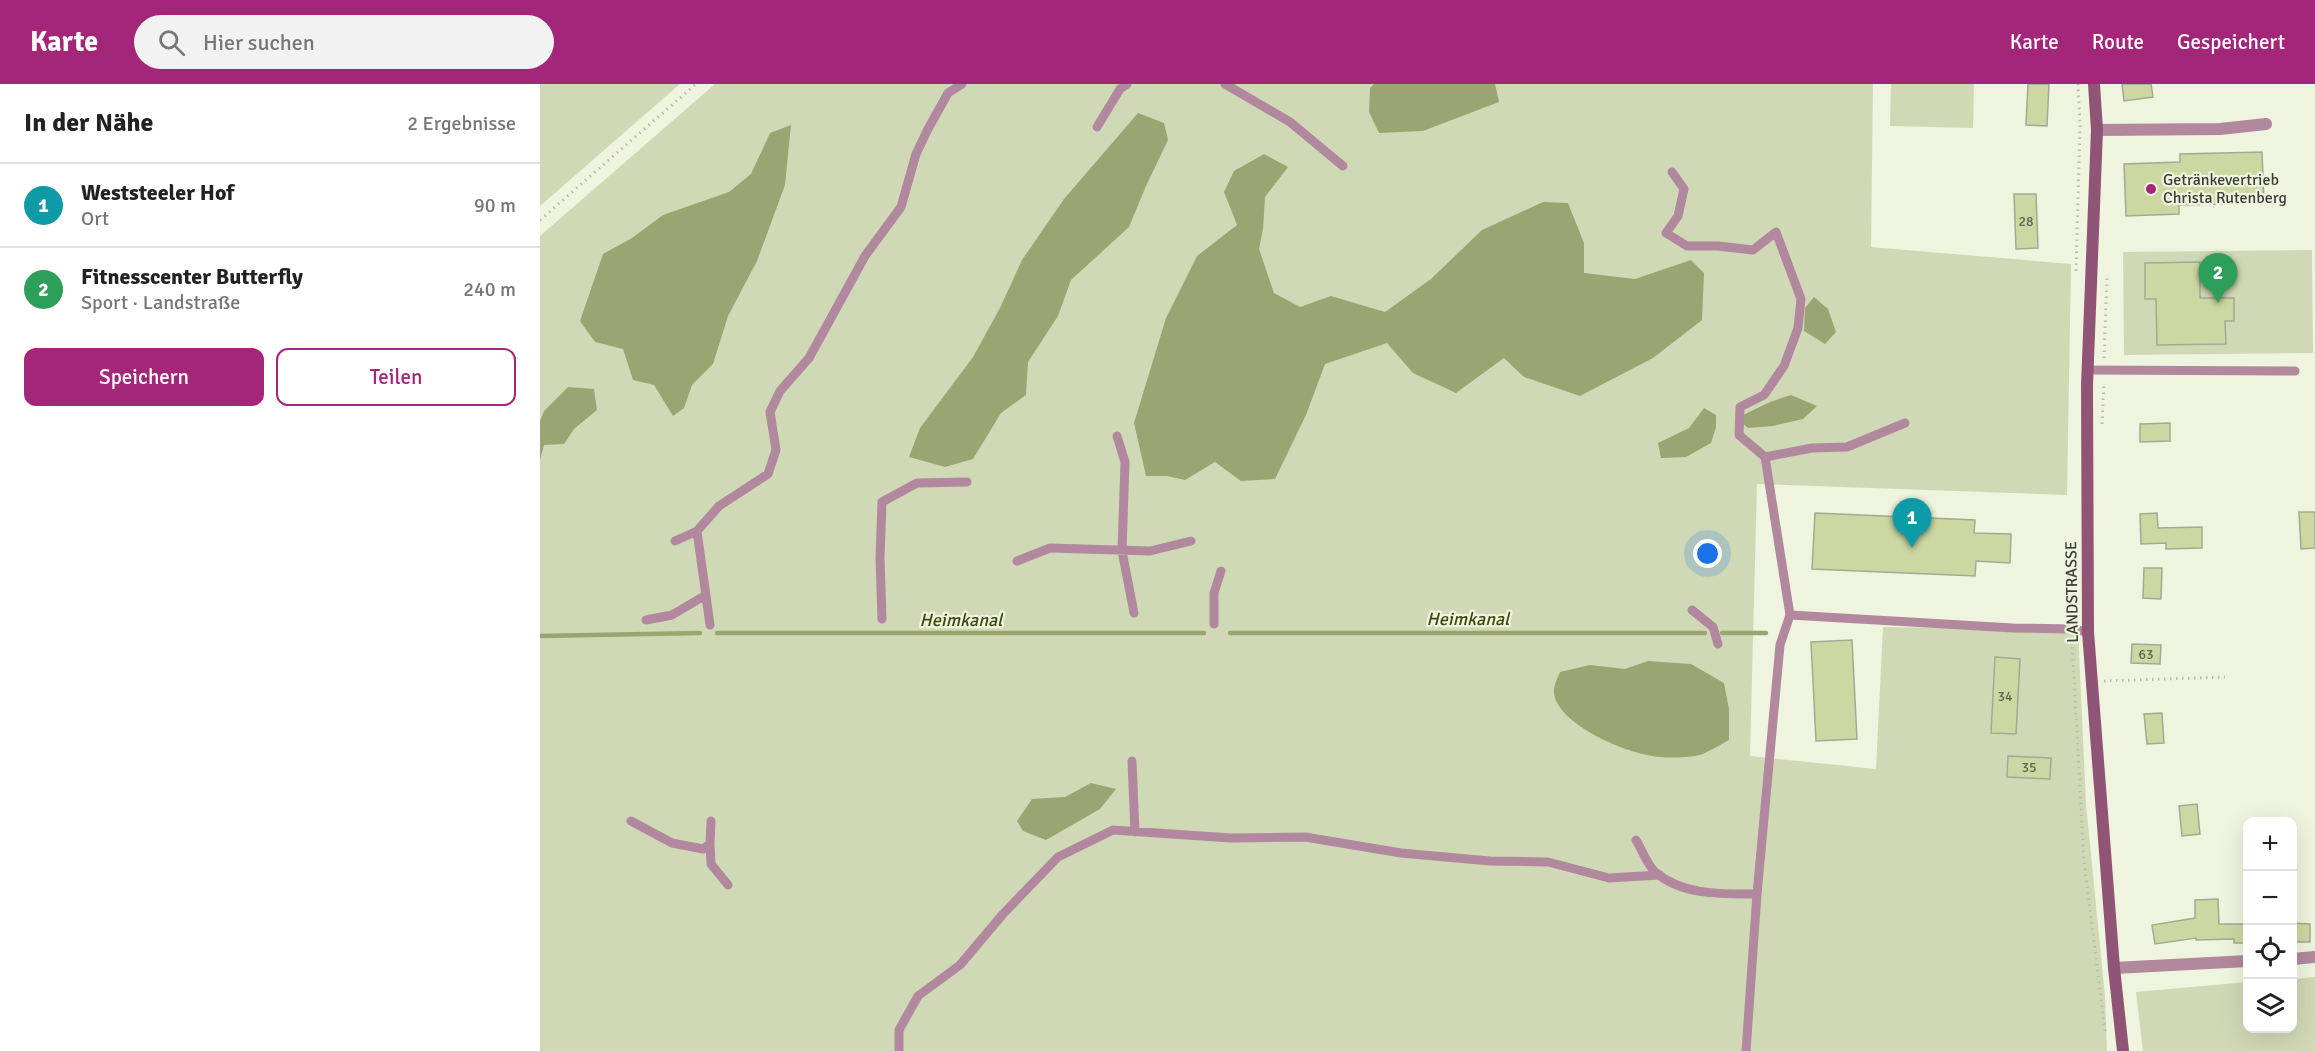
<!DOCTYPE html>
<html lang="de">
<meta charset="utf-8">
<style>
body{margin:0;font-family:Signika,sans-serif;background:#f2f2f2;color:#222}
.controls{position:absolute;right:18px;bottom:18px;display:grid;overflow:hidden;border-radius:12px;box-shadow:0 6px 24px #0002}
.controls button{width:54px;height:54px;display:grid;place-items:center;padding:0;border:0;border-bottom:2px solid #e0e0e0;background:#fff;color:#222;font:30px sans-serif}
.you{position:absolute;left:1168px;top:470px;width:21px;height:21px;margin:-15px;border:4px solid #fff;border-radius:50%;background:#1a73e8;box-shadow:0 0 0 9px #1a73e833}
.badge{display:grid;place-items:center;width:39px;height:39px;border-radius:50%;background:#a32679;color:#fff;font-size:20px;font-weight:700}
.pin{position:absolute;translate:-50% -50px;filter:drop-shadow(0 2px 3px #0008)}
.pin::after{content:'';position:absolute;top:32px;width:21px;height:18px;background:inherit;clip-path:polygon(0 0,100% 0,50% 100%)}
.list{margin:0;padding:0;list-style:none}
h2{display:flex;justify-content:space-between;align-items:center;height:78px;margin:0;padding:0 24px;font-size:26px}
h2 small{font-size:20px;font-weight:400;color:#767676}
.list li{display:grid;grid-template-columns:39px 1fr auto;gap:18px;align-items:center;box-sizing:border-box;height:84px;padding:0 24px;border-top:2px solid #e0e0e0}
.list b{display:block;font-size:22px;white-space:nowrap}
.list p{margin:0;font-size:20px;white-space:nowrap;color:#767676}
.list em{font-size:20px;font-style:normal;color:#767676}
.actions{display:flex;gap:12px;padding:18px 24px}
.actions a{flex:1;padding:14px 0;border:2px solid #a32679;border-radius:12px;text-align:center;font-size:21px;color:#a32679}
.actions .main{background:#a32679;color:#fff}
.icon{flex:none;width:33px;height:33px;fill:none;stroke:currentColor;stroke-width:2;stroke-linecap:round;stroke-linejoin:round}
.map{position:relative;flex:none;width:1775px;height:967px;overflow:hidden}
header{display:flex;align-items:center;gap:36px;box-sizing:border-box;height:84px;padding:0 30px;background:#a32679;color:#fff}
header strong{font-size:28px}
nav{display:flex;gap:33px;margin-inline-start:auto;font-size:21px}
.search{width:420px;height:54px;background:#f2f2f2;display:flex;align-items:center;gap:15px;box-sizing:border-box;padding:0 21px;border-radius:33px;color:#767676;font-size:22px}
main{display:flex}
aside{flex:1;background:#fff}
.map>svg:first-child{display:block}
.green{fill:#d0d9b6}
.water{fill:#9aa571}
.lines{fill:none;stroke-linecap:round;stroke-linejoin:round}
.stream{stroke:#9aa571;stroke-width:4.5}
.building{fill:#ccd8a2;stroke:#a4a995;stroke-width:1.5}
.path{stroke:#b8bcaa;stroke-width:3;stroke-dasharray:1.5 4.5;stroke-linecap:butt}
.lane{stroke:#b2889e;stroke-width:9}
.street{stroke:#b2889e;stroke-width:12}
.secondary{stroke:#905477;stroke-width:12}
.poi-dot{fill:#a32679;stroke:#eff4de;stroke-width:2}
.labels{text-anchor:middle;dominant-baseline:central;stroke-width:4.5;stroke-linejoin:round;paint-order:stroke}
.number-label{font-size:14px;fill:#606450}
.poi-label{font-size:16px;fill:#3c3e35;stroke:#eff4de;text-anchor:start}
.street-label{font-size:16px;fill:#3c3e35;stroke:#eff4de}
.water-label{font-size:18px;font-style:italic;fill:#404a0c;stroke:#eff4de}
</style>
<header>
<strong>Karte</strong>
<div class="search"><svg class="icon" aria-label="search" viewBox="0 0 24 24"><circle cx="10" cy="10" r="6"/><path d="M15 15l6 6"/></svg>Hier suchen</div>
<nav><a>Karte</a><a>Route</a><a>Gespeichert</a></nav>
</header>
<main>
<aside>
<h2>In der Nähe<small>2 Ergebnisse</small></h2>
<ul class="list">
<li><span class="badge" style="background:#0f9aa8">1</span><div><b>Weststeeler Hof</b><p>Ort</p></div><em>90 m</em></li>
<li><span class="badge" style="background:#2e9e5b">2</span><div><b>Fitnesscenter Butterfly</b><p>Sport · Landstraße</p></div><em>240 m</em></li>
</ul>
<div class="actions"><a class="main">Speichern</a><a>Teilen</a></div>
</aside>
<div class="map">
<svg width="1775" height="967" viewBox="0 0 1775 967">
<rect width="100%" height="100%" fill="#eff4de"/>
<path class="green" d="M0,0H140L0,122Z
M175,0H1333L1331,163L1531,180L1527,411L1217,400L1210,672L1336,685L1343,543L1538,546L1546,720L1565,912L1567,967H0V152Z
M1351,0H1434L1433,44L1350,42Z
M1772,166L1773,269L1584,271L1583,168Z
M1775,893V967H1603L1596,908L1707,898L1708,944H1752L1753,895Z"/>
<path class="water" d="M834,0H955L959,18L883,47L839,49L829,28L830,4Z
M598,29L624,39L628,56L606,102L589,143L531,196L518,232L488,278L486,311L461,329L433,375L405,383L369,373L380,344L433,273L460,224L482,176L524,115Z
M251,41L245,101L217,177L188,232L173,280L152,301L144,324L133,332L114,301L93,296L83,265L55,258L40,237L63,170L92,154L123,131L189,108L211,90L230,49Z
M724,70L748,83L725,113L723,145L719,165L734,209L760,223L791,212L845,228L891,195L942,146L1003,118L1028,119L1044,159V189L1095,195L1151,176L1164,189L1162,236L1113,274L1040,312L984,293L964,274L916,309L873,289L847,259L785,280L766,331L735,395L701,397L675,378L645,396L627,392H606L594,339L626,234L657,172L697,141L684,108L694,87Z
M1274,213L1288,225L1296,248L1285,260L1264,247L1265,224Z
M28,303L54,305L57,326L34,345L24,360L4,361L0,376V337L4,327Z
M1251,311L1277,322L1263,335L1233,342L1208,344L1197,334L1230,318Z
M1164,324L1176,331V343L1171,359L1146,373L1121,374L1118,359L1149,344Z
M1108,577L1151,580L1184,599L1189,625V656C1181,660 1174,665 1165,669C1154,674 1132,674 1120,673C1090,671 1025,644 1015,614C1012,605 1016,597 1020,588L1050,581L1085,585Z
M551,699L576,705L560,725L506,756L483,747L477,737L492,715L525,713Z"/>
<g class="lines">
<path class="stream" d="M177,549H664
M690,549H1165
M1182,549H1226
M0,552L160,549"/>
</g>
<path class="building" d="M1488,0H1509L1507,42L1486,41Z
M1582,0H1611L1613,13L1584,17Z
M1722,68L1724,119L1639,121V130L1586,132L1584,80L1640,78V70Z
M1474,110H1496L1498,164L1476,165Z
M1660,178V214H1694V237H1685L1686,260L1617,261L1616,215H1605V179Z
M1630,339V357L1600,358V340Z
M1759,428H1775V464L1761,465Z
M1275,429L1435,436L1434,449L1471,450L1470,479L1436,477L1435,492L1272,485Z
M1617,429L1618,444L1662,443V464L1626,465V459L1601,460L1600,430Z
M1604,484H1622L1621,515L1603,514Z
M1312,556L1317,655L1276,657L1271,558Z
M1592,560L1621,561L1620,580L1591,579Z
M1455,573L1480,575L1476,650L1451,649Z
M1622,629L1624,659L1607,660L1604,630Z
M1468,672L1511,674L1510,695L1467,693Z
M1657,720L1660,750L1642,752L1639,722Z
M1678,815L1679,840H1707V859H1694V855L1656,856V854L1615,860L1612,841L1655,834V816Z
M1752,839L1770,840V858H1752Z"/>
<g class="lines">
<path class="path" d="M0,136L156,0
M1536,187L1540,41L1538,0
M1564,274L1567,194
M1562,340L1564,299
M1532,535V494
M1532,557L1544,777L1565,947
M1564,597L1685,593"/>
<path class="lane" d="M685,0L750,38L803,82
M557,43L580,5L587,0
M1132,88L1144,105L1138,132L1126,149L1147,162H1178L1213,166L1236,148L1261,215L1258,244L1244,282L1224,311L1200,323L1199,351L1225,373L1250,531
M1547,286L1755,287
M577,352L585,378L582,467L594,529
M1225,373L1272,364L1307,363L1365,339
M157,447L170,541
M135,457L157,447L179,422L228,390L236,366L230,328L240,307L269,274L325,172L361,123L376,70L388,45L408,9L422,0
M477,477L510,464L610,467L651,457
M1152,526L1173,543L1178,560
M342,535L340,474L342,418L377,399L427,398
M106,536L132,531L164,512
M674,540V509L681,487
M592,677L595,748
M91,737L132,759L163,765L170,760L171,737
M1096,756C1102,766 1107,780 1115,788C1143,812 1183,810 1217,810
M170,760L171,780L188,801
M359,967V946L378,912L420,881L463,830L518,773L573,746L691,754L765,753L861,769L950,777L1008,778L1069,794L1120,791
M1206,967L1217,810L1240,561L1250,531L1473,544L1532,545L1548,548"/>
<path class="street" d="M1557,46L1680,45L1726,40
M1752,875L1775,873
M1574,884L1708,877"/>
<path class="secondary" d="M1554,0L1557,46L1547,301L1548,548L1574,884L1583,967"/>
</g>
<circle class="poi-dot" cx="1611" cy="105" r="6"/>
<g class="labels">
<g class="number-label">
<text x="1486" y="137">28</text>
<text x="1606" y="570">63</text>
<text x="1465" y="612">34</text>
<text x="1489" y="683">35</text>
</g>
<g class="poi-label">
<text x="1623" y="96">Getränkevertrieb<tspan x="1623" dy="18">Christa Rutenberg</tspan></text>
</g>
<g class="street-label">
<text transform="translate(1532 508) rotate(-91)">LANDSTRASSE</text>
</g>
<g class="water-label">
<text x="928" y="535">Heimkanal</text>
<text x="421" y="536">Heimkanal</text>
</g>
</g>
</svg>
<div class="controls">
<button>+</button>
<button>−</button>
<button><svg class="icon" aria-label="locate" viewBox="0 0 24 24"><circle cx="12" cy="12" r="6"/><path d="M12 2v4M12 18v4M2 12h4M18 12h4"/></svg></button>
<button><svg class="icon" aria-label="layers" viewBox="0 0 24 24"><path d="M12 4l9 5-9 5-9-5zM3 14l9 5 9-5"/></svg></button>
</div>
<div class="you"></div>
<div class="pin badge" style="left:1372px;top:464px;background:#0f9aa8">1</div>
<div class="pin badge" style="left:1678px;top:219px;background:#2e9e5b">2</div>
</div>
</main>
